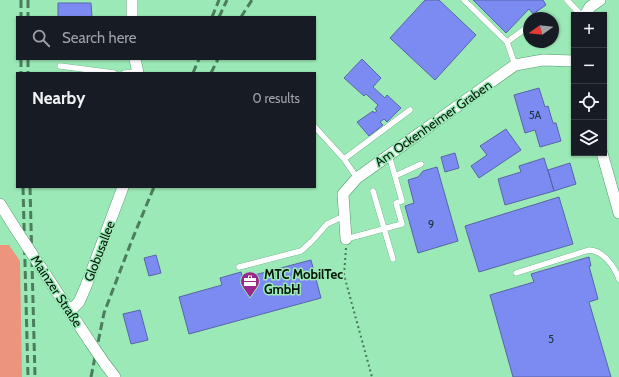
<!DOCTYPE html>
<meta charset="utf-8">
<style>
body{margin:0;font-family:Cabin,sans-serif;background:#20242c;color:#f1f3f6}
.controls{position:absolute;right:12px;top:12px;display:grid;overflow:hidden;border-radius:0px;box-shadow:0 1px 3px #0004}
.controls button{width:36px;height:36px;display:grid;place-items:center;padding:0;border:0;border-bottom:1px solid #363941;background:#171b24;color:#f1f3f6;font:20px sans-serif}
.compass{position:absolute;left:523px;top:12px;width:36px;height:36px;border-radius:50%;background:#171b24;box-shadow:0 1px 3px #0004;rotate:255deg}
.list{margin:0;padding:0;list-style:none}
h2{display:flex;justify-content:space-between;align-items:center;height:52px;margin:0;padding:0 16px;font-size:17px}
h2 small{font-size:13px;font-weight:400;color:#9ea1a6}
.icon{flex:none;width:22px;height:22px;fill:none;stroke:currentColor;stroke-width:2;stroke-linecap:round;stroke-linejoin:round}
.map{position:relative;flex:none;width:619px;height:377px;overflow:hidden}
.search{position:absolute;background:#171b24;box-shadow:0 1px 3px #0004;left:16px;top:16px;width:300px;height:44px;display:flex;align-items:center;gap:10px;box-sizing:border-box;padding:0 14px;border-radius:0px;color:#9ea1a6;font-size:15px}
.panel{position:absolute;background:#171b24;box-shadow:0 1px 3px #0004;left:16px;top:72px;width:300px;height:116px;border-radius:0px}
.map>svg:first-child{display:block}
.green{fill:#ec947d}
.building{fill:#7c8bf1;stroke:#5964a7}
.lines{fill:none;stroke-linecap:round;stroke-linejoin:round}
.service-casing{stroke:#509d6e;stroke-width:6}
.minor-casing{stroke:#509d6e;stroke-width:12}
.path{stroke:#487759;stroke-width:2;stroke-dasharray:2 3;stroke-linecap:butt}
.service{stroke:#fff;stroke-width:5.5}
.minor{stroke:#fff;stroke-width:11}
.rail{stroke:#4b7c5c;stroke-width:3;stroke-dasharray:8 4;stroke-linecap:butt}
.minor-bridge-casing{stroke:#509d6e;stroke-width:12;stroke-linecap:butt}
.minor-bridge{stroke:#fff;stroke-width:11}
.labels{text-anchor:middle;dominant-baseline:central;stroke-width:3;stroke-linejoin:round;paint-order:stroke}
.number-label{font-size:11px;fill:#203343}
.street-label{font-size:13px;fill:#011609;stroke:#9be9b6}
.poi-label{font-size:13px;font-weight:bold;fill:#011609;stroke:#9be9b6;text-anchor:start}
</style>
<div class="map">
<svg width="619" height="377" viewBox="0 0 619 377">
<rect width="100%" height="100%" fill="#9be9b6"/>
<path class="green" d="M0,245H9L20,261L22,377H0Z"/>
<path class="building" d="M425,0H439L476,35L435,80L390,38Z
M473,0H543L546,5L533,14L529,9L506,33Z
M58,3H91L92,17H58Z
M362,59L381,78L373,87L385,98L387,95L401,108L387,122L384,119L380,122L383,125L369,136L357,122L373,111L374,113L377,111L375,109L378,105L366,94L364,96L344,78Z
M539,88L545,107L548,106L553,123H556L561,141L540,147L535,130L525,133L514,95Z
M506,129L521,150L479,178L471,166L487,155L480,146Z
M455,153L459,168L445,172L441,157Z
M544,158L554,191L505,205L498,179L521,172L519,166Z
M570,163L576,184L554,191L548,170Z
M437,167L458,241L418,253L405,206L414,203L408,180L418,177L423,171Z
M559,197L573,244L479,272L465,226Z
M156,255L161,273L149,276L144,258Z
M589,257L591,266H589L598,299L589,302L611,377H513L490,295L534,282L531,274Z
M311,260L321,298L189,334L179,297L222,285L220,278L241,272L243,278Z
M140,310L148,340L131,344L123,314Z"/>
<g class="lines">
<defs>
<path id="service" d="M464,0L507,42
M567,0L581,15
M515,65L507,42L529,26
M60,66L114,73
M124,73L138,72
M315,127L344,159
M395,176L421,164
M357,178L344,159L410,110
M373,191L393,259
M346,239L402,224L396,203L402,201L389,155
M239,267L301,251L312,241L327,224L344,216
M516,273L589,250C604,251 614,266 619,279"/>
<path id="minor" d="M132,0V17
M585,15L590,7L600,0
M135,59L138,73
M602,153L619,213
M0,204L15,228
M346,239L343,194L357,178L515,65L543,60L574,61
M61,298L90,342
M70,311L79,302L86,286L123,187
M105,364L115,377"/>
</defs>
<use href="#service" class="service-casing"/>
<use href="#minor" class="minor-casing"/>
<path class="path" d="M346,248L344,275L372,377"/>
<use href="#service" class="service"/>
<use href="#minor" class="minor"/>
<path class="rail" d="M21,0V17
M28,0V17
M212,17L219,0
M219,17L227,0
M241,17L252,0
M21,59V73
M28,59V73
M193,73L199,59
M211,73L218,59
M23,187L28,377
M30,187L35,377
M91,377L104,313L132,240L154,187"/>
<defs>
<path id="minor-bridge" d="M15,228L61,298
M90,342L105,364"/>
</defs>
<use href="#minor-bridge" class="minor-bridge-casing"/>
<use href="#minor-bridge" class="minor-bridge"/>
</g>
<defs>
<symbol id="office-pin" viewBox="-11 -11 22 30"><path d="M0 17L-7.5 6A9.5 9.5 0 1 1 7.5 6Z" fill="#992988" stroke="#9be9b6"/><path d="M-6-3h4V-5.5h4V-3h4V5H-6ZM-1-4.5V-3h2v-1.5ZM-6 0V1H6V0Z" fill="#fff"/></symbol>
</defs>
<g fill-rule="evenodd">
<use href="#office-pin" x="239" y="270" width="22" height="30"/>
</g>
<g class="labels">
<g class="number-label">
<text x="535" y="115">5A</text>
<text x="431" y="224">9</text>
<text x="551" y="339">5</text>
</g>
<g class="street-label">
<text transform="translate(433 123) rotate(-35)">Am Ockenheimer Graben</text>
<text transform="translate(99 251) rotate(-69)">Globusallee</text>
<text transform="translate(57 291) rotate(57)">Mainzer Straße</text>
</g>
<g class="poi-label">
<text x="264" y="274">MTC MobilTec<tspan x="264" dy="15">GmbH</tspan></text>
</g>
</g>
</svg>
<div class="controls">
<button>+</button>
<button>−</button>
<button><svg class="icon" aria-label="locate" viewBox="0 0 24 24"><circle cx="12" cy="12" r="6"/><path d="M12 2v4M12 18v4M2 12h4M18 12h4"/></svg></button>
<button><svg class="icon" aria-label="layers" viewBox="0 0 24 24"><path d="M12 4l9 5-9 5-9-5zM3 14l9 5 9-5"/></svg></button>
</div>
<svg class="compass" viewBox="-18 -18 36 36"><path d="M0-13l5 13h-10z" fill="#e53935"/><path d="M0 13l5-13h-10z" fill="#9ea1a6"/></svg>
<div class="search"><svg class="icon" aria-label="search" viewBox="0 0 24 24"><circle cx="10" cy="10" r="6"/><path d="M15 15l6 6"/></svg>Search here</div>
<section class="panel">
<h2>Nearby<small>0 results</small></h2>
<ul class="list">
</ul>
</section>
</div>
